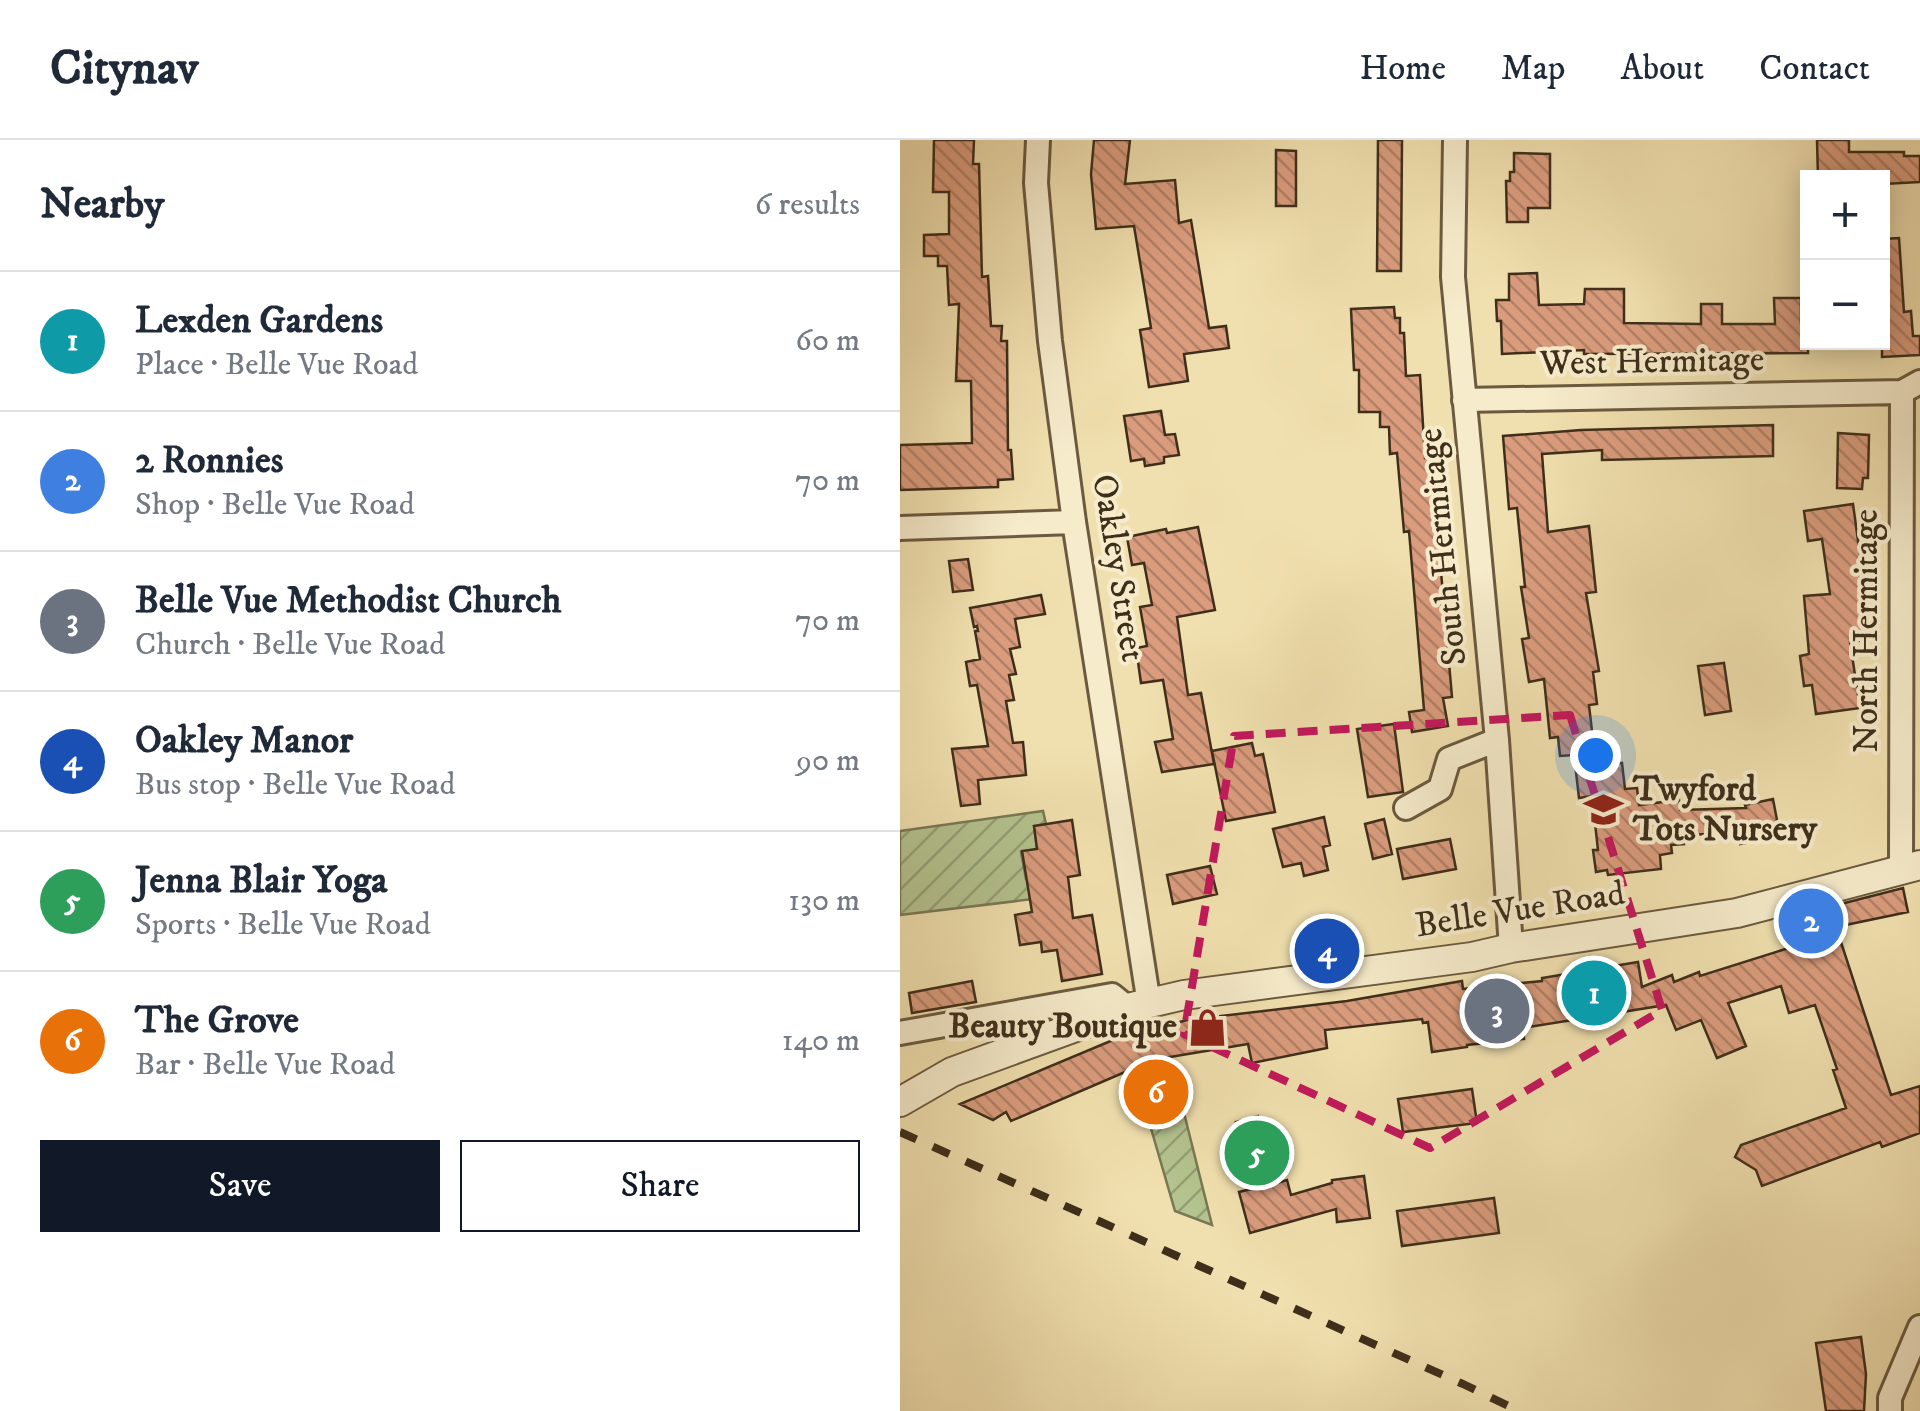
<!DOCTYPE html>
<meta charset="utf-8">
<style>
body{margin:0;font-family:"IM FELL DW Pica",serif;background:#f6f6f7;color:#1f2937}
.controls{position:absolute;right:30px;top:30px;display:grid;overflow:hidden;border-radius:0px;box-shadow:0 5px 25px #0003}
.controls button{width:90px;height:90px;display:grid;place-items:center;padding:0;border:0;border-bottom:2px solid #e0e1e3;background:#fff;color:#1f2937;font:50px sans-serif}
.you{position:absolute;left:695px;top:615px;width:35px;height:35px;margin:-25px;border:8px solid #fff;border-radius:50%;background:#1a73e8;box-shadow:0 0 0 15px #1a73e833}
.badge{display:grid;place-items:center;width:65px;height:65px;border-radius:50%;background:#111827;color:#fff;font-size:32px;font-weight:700}
.pin{position:absolute;translate:-50% -50%;border:5px solid #fff;box-shadow:0 2px 10px #0006}
.list{margin:0;padding:0;list-style:none}
h2{display:flex;justify-content:space-between;align-items:center;height:130px;margin:0;padding:0 40px;font-size:42px}
h2 small{font-size:32px;font-weight:400;color:#747a83}
.list li{display:grid;grid-template-columns:65px 1fr auto;gap:30px;align-items:center;box-sizing:border-box;height:140px;padding:0 40px;border-top:2px solid #e0e1e3}
.list b{display:block;font-size:38px;white-space:nowrap}
.list p{margin:0;font-size:32px;white-space:nowrap;color:#747a83}
.list em{font-size:32px;font-style:normal;color:#747a83}
.actions{display:flex;gap:20px;padding:30px 40px}
.actions a{flex:1;padding:22px 0;border:2px solid #111827;border-radius:0px;text-align:center;font-size:35px;color:#111827}
.actions .main{background:#111827;color:#fff}
.map{position:relative;flex:none;width:1020px;height:1271px;overflow:hidden}
header{display:flex;align-items:center;gap:60px;box-sizing:border-box;height:140px;padding:0 50px;background:#fff;border-bottom:2px solid #e0e1e3}
header strong{font-size:48px}
nav{display:flex;gap:55px;margin-inline-start:auto;font-size:35px}
main{display:flex}
aside{flex:1;background:#fff}
.map>svg:first-child{display:block}
.garden{fill:url(#garden-furrows);stroke:#797854;stroke-width:2.5}
.building{fill:url(#building-back-hatch);stroke:#3e2e1a;stroke-width:2.5}
.lines{fill:none;stroke-linecap:round;stroke-linejoin:round}
.minor-casing{stroke:#6b5a3f;stroke-width:28}
.tertiary-casing{stroke:#6b5a3f;stroke-width:32}
.minor{stroke:#f6ebcb;stroke-width:22}
.tertiary{stroke:#f6ebcb;stroke-width:28}
.rail{stroke:#3e2e1a;stroke-width:8;stroke-dasharray:18 18;stroke-linecap:butt}
.marked{fill:none;stroke:#c2185b;stroke-width:8;stroke-dasharray:20 12;stroke-linejoin:round}
.labels{text-anchor:middle;dominant-baseline:central;stroke-width:8;stroke-linejoin:round;paint-order:stroke}
.street-label{font-size:35px;fill:#3e2e1a;stroke:#f6ebcb}
.poi-label{font-size:35px;font-weight:bold;fill:#3e2e1a;stroke:#f6ebcb;text-anchor:start}
</style>
<header>
<strong>Citynav</strong>
<nav><a>Home</a><a>Map</a><a>About</a><a>Contact</a></nav>
</header>
<main>
<aside>
<h2>Nearby<small>6 results</small></h2>
<ul class="list">
<li><span class="badge" style="background:#0f9aa8">1</span><div><b>Lexden Gardens</b><p>Place · Belle Vue Road</p></div><em>60 m</em></li>
<li><span class="badge" style="background:#3f7fe0">2</span><div><b>2 Ronnies</b><p>Shop · Belle Vue Road</p></div><em>70 m</em></li>
<li><span class="badge" style="background:#6b7280">3</span><div><b>Belle Vue Methodist Church</b><p>Church · Belle Vue Road</p></div><em>70 m</em></li>
<li><span class="badge" style="background:#1a4fb4">4</span><div><b>Oakley Manor</b><p>Bus stop · Belle Vue Road</p></div><em>90 m</em></li>
<li><span class="badge" style="background:#2e9e5b">5</span><div><b>Jenna Blair Yoga</b><p>Sports · Belle Vue Road</p></div><em>130 m</em></li>
<li><span class="badge" style="background:#e8710a">6</span><div><b>The Grove</b><p>Bar · Belle Vue Road</p></div><em>140 m</em></li>
</ul>
<div class="actions"><a class="main">Save</a><a>Share</a></div>
</aside>
<div class="map">
<svg width="1020" height="1271" viewBox="0 0 1020 1271">
<defs>
<pattern id="garden-furrows" width="10" height="10" patternUnits="userSpaceOnUse" patternTransform="scale(2.5)"><rect width="10" height="10" fill="#b4c38f"/><path d="M-1 1l2-2M0 10L10 0M9 11l2-2" fill="none" stroke="#949f74"/></pattern>
<pattern id="building-back-hatch" width="6" height="6" patternUnits="userSpaceOnUse" patternTransform="scale(2.5)"><rect width="6" height="6" fill="#da9c7d"/><path d="M-1 5l2 2M0 0l6 6M5-1l2 2" fill="none" stroke="#b28066"/></pattern>
</defs>
<rect width="100%" height="100%" fill="#f1e0af"/>
<filter id="stains"><feTurbulence type="fractalNoise" baseFrequency=".002" numOctaves="4"/><feColorMatrix values="0 0 0 0 .2 0 0 0 0 .09 0 0 0 0 .02 0 0 0 .5 -.17"/></filter>
<radialGradient id="worn" r=".72"><stop offset=".6" stop-color="#630" stop-opacity="0"/><stop offset="1" stop-color="#630" stop-opacity=".3"/></radialGradient>
<path class="garden" d="M143,671L146,684L134,686L137,709L121,712L126,739L167,755L0,775V691Z
M284,973L312,1085L275,1071L250,985Z"/>
<path class="building" d="M34,0H74L73,24H79L82,137L88,136L91,186H102L101,201H107L108,310H111L113,339L98,340V347L0,350V305L72,303L71,241H56L59,164L49,165L47,126H38V116H24V95L49,94V52H33Z
M194,0H230L225,44L275,40L279,83L291,80L309,188L326,186L329,208L284,214L288,241L249,247L240,190L251,188L234,86L196,89L191,34Z
M478,0H502L501,131H477Z
M917,0H949V12H1004V16H1020V42L984,44L982,38H918Z
M376,10L396,11V66H376Z
M614,13L650,14V68H628V82H607L606,41H610V32H614Z
M999,98L1004,172L1011,171L1013,196H1020V215L982,217V99Z
M637,133L639,165L684,164L685,149H724V183L801,184V164H822V184H875L874,158H901V183H908V213L684,214V210L602,214L601,181H597L596,160H609V134Z
M494,167L495,178H500V193H504L506,236L520,235L525,318H531L552,557L543,558L548,586L512,592L509,572L524,570L509,391L504,392L497,313L490,314L489,287H480V272H459V230H454L451,169Z
M261,271L265,295L275,294L279,315L264,317V323L245,326L244,319L231,321L224,276Z
M873,285V316L702,320V310L642,314L648,392L689,386L696,452L686,453L699,531L693,532L697,564L689,565L696,626L722,623L725,649L737,648L739,665L779,660L780,670L846,668L845,665L873,659L880,696L840,704L838,693L783,695L784,704L771,705L772,713L760,715L761,729L708,735L707,730L696,732L693,710H698L692,656L679,658L674,615L660,616L658,597L650,598L644,539L629,542L622,499L629,498L621,447H625L617,368L609,369L603,296L681,290Z
M938,293L969,295L968,338H963L962,349L937,348Z
M953,364L962,430H959L966,500L950,502L960,568L916,574L912,545L904,546L900,516L909,514L904,456L930,454L922,399L908,401L904,371Z
M298,387L315,470L277,477L288,555L301,553L314,624L262,632L255,602L273,599L263,540L241,543L236,508L247,506L240,467L252,465L244,423L232,425L227,397L266,389L267,393Z
M68,419L73,450L53,452L49,421Z
M141,455L145,474L115,479L120,507L110,509L116,534L109,535L114,560L106,561L113,603L123,602L126,635L78,640L80,664L61,666L52,609L88,606L77,545L70,546L66,522L80,519L75,491H78L77,486L74,487L70,468Z
M824,523L831,571L805,575L798,526Z
M494,584L503,652L468,657L457,589Z
M352,603L355,616L363,614L375,672L326,681L312,611Z
M424,677L430,705L423,707L428,730L404,736L401,723L383,727L373,689Z
M484,679L492,714L473,719L465,684Z
M172,680L180,735L168,737L173,778L192,775L202,834L162,841L157,810L142,812L141,802L120,805L115,775L132,772L122,711L137,709L134,686Z
M550,699L556,729L503,739L497,709Z
M310,726L317,754L273,764L267,735Z
M1003,748L1008,772L936,787L991,955L1020,946V993L982,1007L980,1002L862,1046L856,1030L835,1017L841,1005L946,968L933,930L937,929L915,865L889,873L881,846L828,863L846,906L817,918L801,880L776,890L766,865L623,888L624,899L567,905V907L532,912L528,882L523,883L522,879L425,890L427,908L352,923L348,904L264,918L281,974L250,985L232,929L111,981L106,972L93,980L60,964L213,900L287,880L447,861L562,841L563,849L642,841V838L738,822L742,847L772,835L774,842L799,832L800,836L898,805L890,777Z
M72,841L76,862L12,873L9,853Z
M572,949L577,983L503,992L498,959Z
M358,976L377,1043L387,1040L391,1055L432,1043V1040L464,1036L470,1078L437,1082L436,1069L350,1093L339,1052L355,1048L336,982Z
M594,1058L599,1093L502,1106L497,1071Z
M961,1197L966,1234L964,1271H926L916,1203Z"/>
<g class="lines">
<defs>
<path id="minor" d="M138,0L136,43L150,201L174,382L249,864
M555,0L553,137L597,600L611,808
M564,260L1002,252L1020,242
M0,388L174,382
M506,668L540,649L549,619L597,600
M1001,729L1002,252
M0,893L212,855L228,868
M990,1271V1258L1020,1187"/>
<path id="tertiary" d="M0,962L52,932L228,868L284,855L572,817L611,808L837,773L1020,725"/>
</defs>
<use href="#minor" class="minor-casing"/>
<use href="#tertiary" class="tertiary-casing"/>
<use href="#minor" class="minor"/>
<use href="#tertiary" class="tertiary"/>
<path class="rail" d="M0,992L563,1244L619,1271"/>
</g>
<path class="marked" d="M670,575L762,870L530,1008L284,894L334,596Z"/>
<defs>
<symbol id="school-bare" viewBox="-9 -9 18 18"><path d="M0-5L7-2L0 1L-7-2ZM-4 1L0 2.5L4 1V4Q0 6-4 4Z" fill="#8f2418" stroke="#f6ebcb" stroke-width="2.5" paint-order="stroke"/></symbol>
<symbol id="shop-bare" viewBox="-9 -9 18 18"><path d="M-5-2.5h2.3a2.7 3.5 0 0 1 5.4 0H5L5.5 6h-11ZM-1.5-2.5h3a1.5 2.3 0 0 0-3 0Z" fill="#8f2418" stroke="#f6ebcb" stroke-width="2.5" paint-order="stroke"/></symbol>
</defs>
<g fill-rule="evenodd">
<use href="#school-bare" x="676" y="642" width="55" height="55"/>
<use href="#shop-bare" x="280" y="860" width="55" height="55"/>
</g>
<g class="labels">
<g class="street-label">
<text transform="translate(752 222) rotate(-1)">West Hermitage</text>
<text transform="translate(543 407) rotate(-96)">South Hermitage</text>
<text transform="translate(218 428) rotate(81)">Oakley Street</text>
<text transform="translate(967 491) rotate(-90)">North Hermitage</text>
<text transform="translate(620 770) rotate(-9)">Belle Vue Road</text>
</g>
<g class="poi-label">
<text x="733" y="650">Twyford<tspan x="733" dy="40">Tots Nursery</tspan></text>
<text x="277" y="887" text-anchor="end">Beauty Boutique</text>
</g>
</g>
<rect width="100%" height="100%" filter="url(#stains)"/>
<rect width="100%" height="100%" fill="url(#worn)"/>
</svg>
<div class="controls">
<button>+</button>
<button>−</button>
</div>
<div class="you"></div>
<div class="pin badge" style="left:694px;top:853px;background:#0f9aa8">1</div>
<div class="pin badge" style="left:911px;top:781px;background:#3f7fe0">2</div>
<div class="pin badge" style="left:597px;top:871px;background:#6b7280">3</div>
<div class="pin badge" style="left:427px;top:811px;background:#1a4fb4">4</div>
<div class="pin badge" style="left:357px;top:1013px;background:#2e9e5b">5</div>
<div class="pin badge" style="left:256px;top:952px;background:#e8710a">6</div>
</div>
</main>
